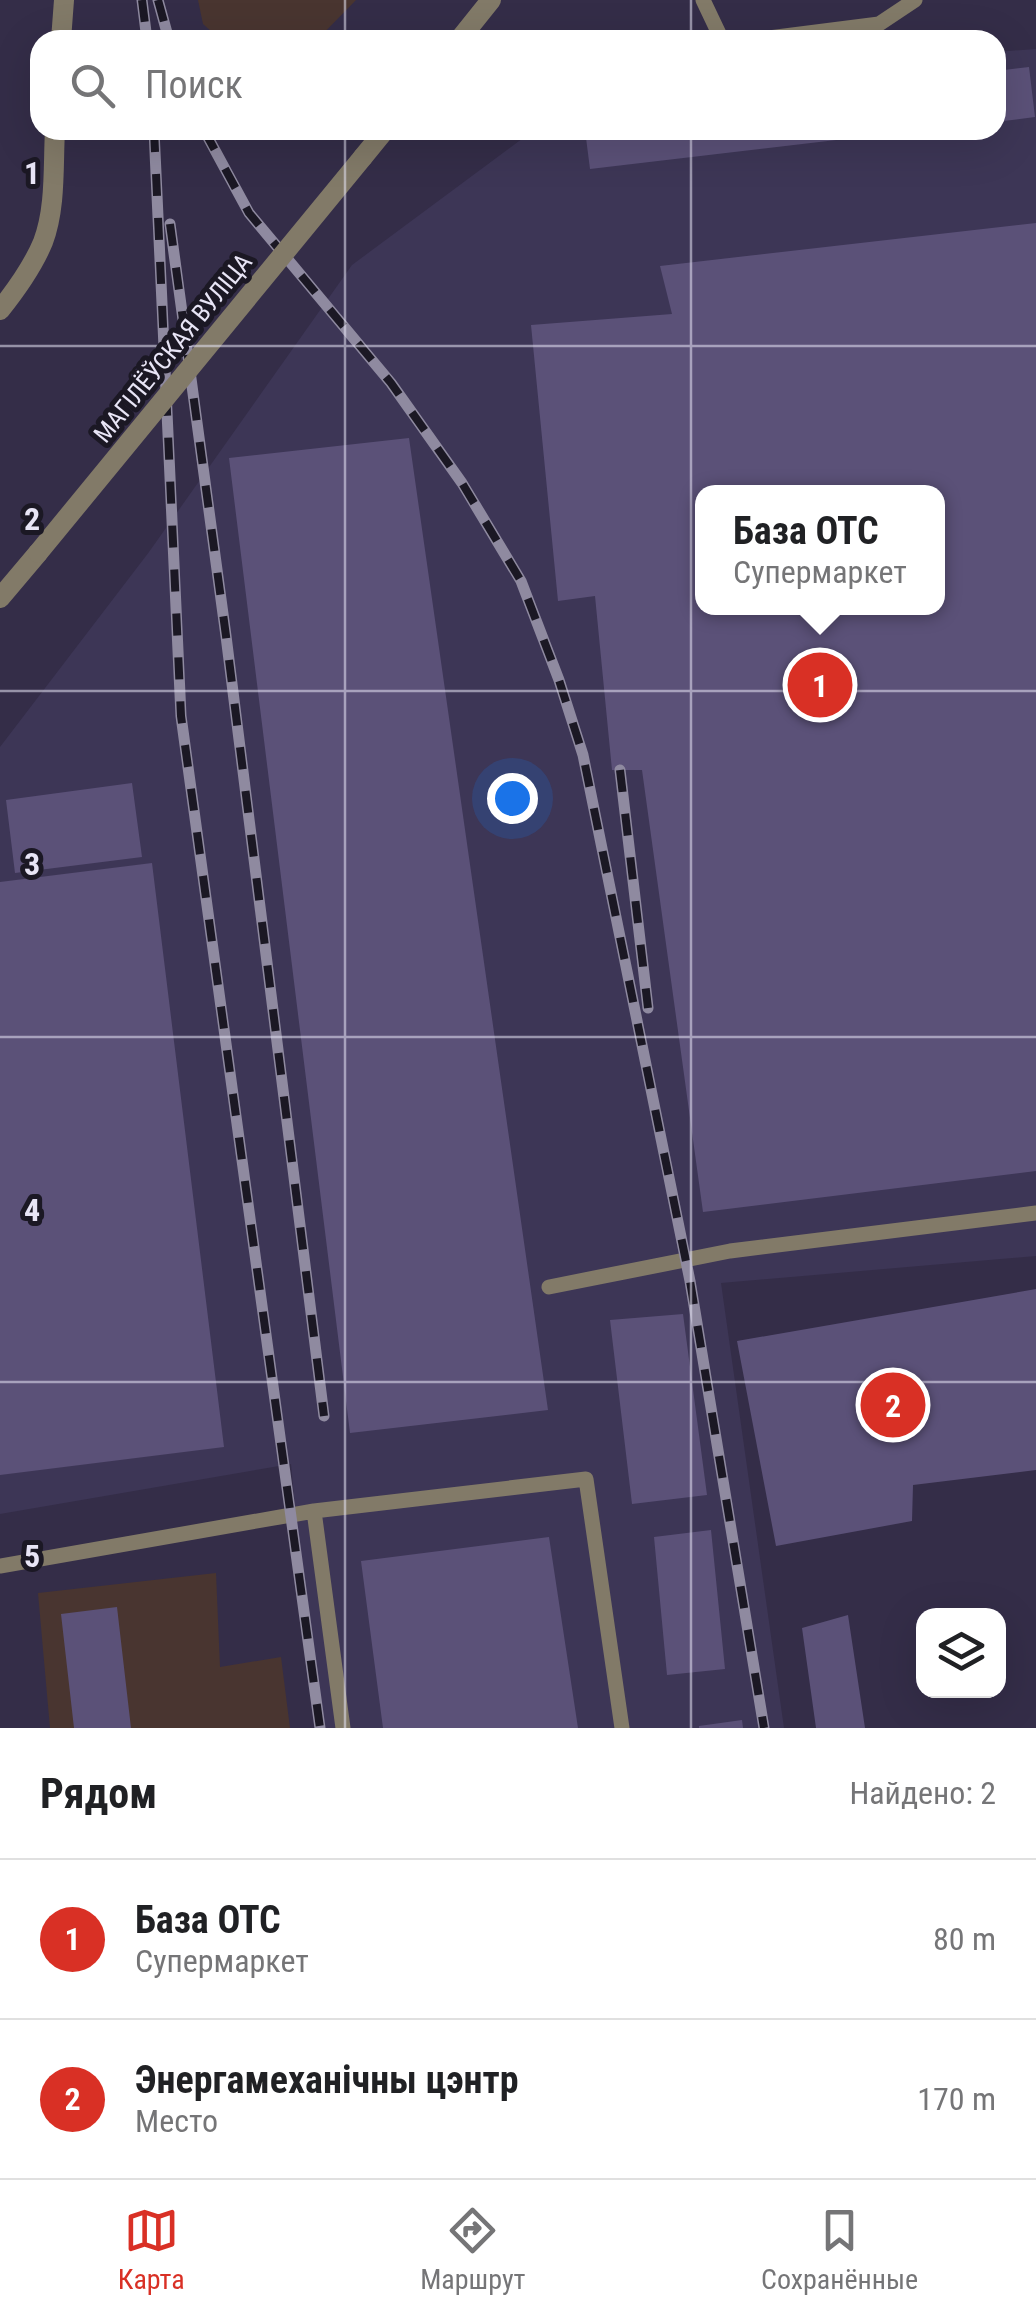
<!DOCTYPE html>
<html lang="ru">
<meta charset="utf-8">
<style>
body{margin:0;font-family:"Roboto Condensed",sans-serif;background:#f6f6f6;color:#202124}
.controls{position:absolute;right:30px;bottom:30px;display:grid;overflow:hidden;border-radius:20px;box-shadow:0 10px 40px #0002}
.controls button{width:90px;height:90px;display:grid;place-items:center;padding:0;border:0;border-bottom:2px solid #e0e0e0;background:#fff;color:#202124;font:50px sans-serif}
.you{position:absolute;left:512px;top:798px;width:35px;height:35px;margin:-25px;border:8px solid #fff;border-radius:50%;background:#1a73e8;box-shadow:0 0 0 15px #1a73e833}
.badge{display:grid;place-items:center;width:65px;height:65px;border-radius:50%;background:#d93025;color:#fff;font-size:32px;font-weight:700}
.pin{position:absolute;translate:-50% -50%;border:5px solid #fff;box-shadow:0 2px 10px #0006}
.popup{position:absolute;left:695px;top:485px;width:250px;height:130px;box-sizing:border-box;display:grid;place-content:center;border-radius:20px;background:#fff;filter:drop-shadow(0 2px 8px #0005);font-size:32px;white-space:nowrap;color:#757577}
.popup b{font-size:38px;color:#202124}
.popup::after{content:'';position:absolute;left:50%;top:100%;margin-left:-20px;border:20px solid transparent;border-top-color:#fff}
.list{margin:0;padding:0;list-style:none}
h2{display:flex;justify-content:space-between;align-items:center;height:130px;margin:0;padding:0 40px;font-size:42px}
h2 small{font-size:32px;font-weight:400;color:#757577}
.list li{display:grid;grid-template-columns:65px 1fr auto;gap:30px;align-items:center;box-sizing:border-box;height:160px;padding:0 40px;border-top:2px solid #e0e0e0}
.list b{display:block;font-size:38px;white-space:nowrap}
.list p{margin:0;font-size:32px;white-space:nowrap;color:#757577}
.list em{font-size:32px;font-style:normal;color:#757577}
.icon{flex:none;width:55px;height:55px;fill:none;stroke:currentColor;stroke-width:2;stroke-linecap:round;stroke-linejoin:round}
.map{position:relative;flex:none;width:1036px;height:1728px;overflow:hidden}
.search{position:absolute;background:#fff;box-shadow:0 10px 40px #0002;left:30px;right:30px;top:30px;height:110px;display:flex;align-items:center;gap:25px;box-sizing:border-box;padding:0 35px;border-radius:30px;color:#757577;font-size:38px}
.sheet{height:450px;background:#fff}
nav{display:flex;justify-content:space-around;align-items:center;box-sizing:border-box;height:140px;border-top:2px solid #e0e0e0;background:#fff;font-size:28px;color:#757577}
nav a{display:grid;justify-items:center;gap:5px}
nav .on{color:#d93025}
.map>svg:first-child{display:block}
.built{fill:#3d3656;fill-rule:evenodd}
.industrial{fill:#493530}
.building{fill:#5b5178;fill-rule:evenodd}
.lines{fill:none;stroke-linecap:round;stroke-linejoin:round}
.service{stroke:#827a68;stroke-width:15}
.minor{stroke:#827a68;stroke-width:20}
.tertiary{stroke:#827a68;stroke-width:20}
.rail-casing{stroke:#8f8aa0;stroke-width:11}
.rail{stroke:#1b1824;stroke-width:8;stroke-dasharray:22;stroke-linecap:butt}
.tertiary-bridge{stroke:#827a68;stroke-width:20}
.grid{fill:none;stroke:#e8e5f6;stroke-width:2.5;stroke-opacity:0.55}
.labels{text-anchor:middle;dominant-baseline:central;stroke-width:10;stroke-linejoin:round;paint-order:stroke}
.street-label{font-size:25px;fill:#e8e5f6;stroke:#1b1824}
.grid-label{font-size:32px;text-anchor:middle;font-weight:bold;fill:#e8e5f6;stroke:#1b1824;stroke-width:10;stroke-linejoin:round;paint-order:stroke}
</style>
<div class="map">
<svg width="1036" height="1728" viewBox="0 0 1036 1728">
<rect width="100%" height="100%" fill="#342d48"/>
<path class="built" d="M1036,49V1256L721,1283L784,1728H316L291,1464L0,1514V747L149,552L352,265L534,130H996V52ZM702,492H938V608H702Z"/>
<path class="industrial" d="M198,0H356L317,40H221L203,24Z
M216,1573L220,1667L281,1657L290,1728H50L38,1593Z"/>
<path class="building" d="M1029,67L1035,117L996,122V71Z
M585,130H904V132L590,169Z
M1036,223V1171L703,1212L642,770H612L595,596L558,601L531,325L672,314L660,266ZM702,492H938V608H702Z
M409,438L548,1410L350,1433L229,458Z
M132,783L142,857L15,873L6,800Z
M152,863L224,1447L0,1475V882Z
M1036,1289V1470L913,1485L912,1521L776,1546L737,1341Z
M683,1314L707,1495L632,1504L610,1320Z
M711,1530L725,1669L667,1675L654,1537Z
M549,1537L578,1728H383L361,1561Z
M117,1607L131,1728H74L61,1614Z
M848,1615L865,1728H816L802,1628Z
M742,1720L743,1728H699V1726Z"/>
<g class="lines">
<path class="service" d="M703,0L722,40
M752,40L879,24L915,0
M549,1287L730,1251L1036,1213
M314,1511L343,1728
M0,1566L314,1511L586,1479L622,1728"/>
<path class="minor" d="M61,40L64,0
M0,310C16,290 33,266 43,242C56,208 53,166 55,130"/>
<path class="tertiary" d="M459,40L491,0
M363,157L385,130
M0,598L38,553"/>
<defs>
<path id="rail" d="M142,0L147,40
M158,0L169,40
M154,130L181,716L320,1728
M204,130L249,213L391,383L462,483L521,581L559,680L583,755L690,1281L764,1728
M170,224L226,636L324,1416
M620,770L648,1008"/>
</defs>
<use href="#rail" class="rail-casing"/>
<use href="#rail" class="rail"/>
<path class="tertiary-bridge" d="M38,553L363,157"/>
</g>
<path class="grid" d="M345,0V40M691,0V40M345,130V1728M691,130V1728M0,346H1036M0,691H1036M0,1037H1036M0,1382H1036"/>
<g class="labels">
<g class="street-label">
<text transform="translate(173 348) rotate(-51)">МАГІЛЁЎСКАЯ ВУЛІЦА</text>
</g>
</g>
<g class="grid-label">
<text x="32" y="184">1</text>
<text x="32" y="530">2</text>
<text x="32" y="875">3</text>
<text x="32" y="1221">4</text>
<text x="32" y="1567">5</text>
</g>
</svg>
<div class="controls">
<button><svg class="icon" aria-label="layers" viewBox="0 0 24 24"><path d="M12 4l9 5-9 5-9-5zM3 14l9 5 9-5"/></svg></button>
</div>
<div class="you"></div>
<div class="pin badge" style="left:820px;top:685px">1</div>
<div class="popup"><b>База ОТС</b>Супермаркет</div>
<div class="pin badge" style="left:893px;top:1405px">2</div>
<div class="search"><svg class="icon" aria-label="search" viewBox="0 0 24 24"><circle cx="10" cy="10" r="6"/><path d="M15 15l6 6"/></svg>Поиск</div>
</div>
<section class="sheet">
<h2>Рядом<small>Найдено: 2</small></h2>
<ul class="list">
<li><span class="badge">1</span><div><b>База ОТС</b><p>Супермаркет</p></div><em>80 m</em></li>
<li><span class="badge">2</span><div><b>Энергамеханічны цэнтр</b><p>Место</p></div><em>170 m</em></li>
</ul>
</section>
<nav>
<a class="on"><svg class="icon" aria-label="map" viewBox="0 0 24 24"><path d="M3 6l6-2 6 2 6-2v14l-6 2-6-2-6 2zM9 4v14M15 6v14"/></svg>Карта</a>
<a><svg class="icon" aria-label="directions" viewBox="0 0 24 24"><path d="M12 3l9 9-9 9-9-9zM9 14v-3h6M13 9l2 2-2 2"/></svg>Маршрут</a>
<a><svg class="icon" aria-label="saved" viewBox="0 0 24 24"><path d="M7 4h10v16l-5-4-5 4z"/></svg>Сохранённые</a>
</nav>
